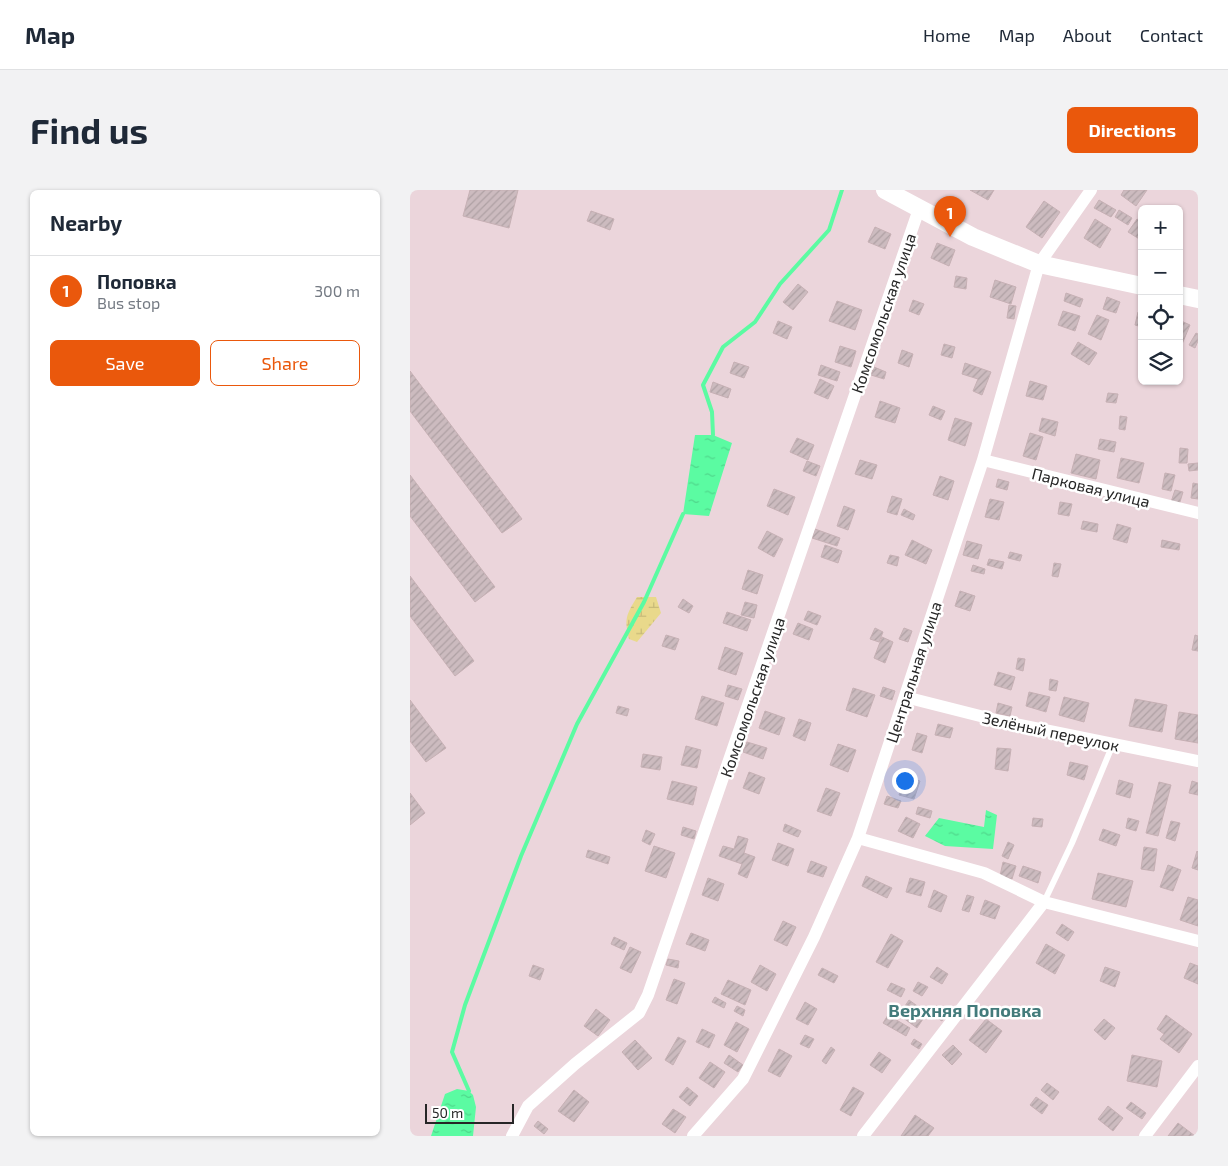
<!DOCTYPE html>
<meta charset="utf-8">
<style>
body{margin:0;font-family:"Exo 2",sans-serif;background:#f2f2f3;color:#1f2937}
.controls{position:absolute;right:15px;top:15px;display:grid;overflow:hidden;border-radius:8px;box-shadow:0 1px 4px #0004}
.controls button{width:45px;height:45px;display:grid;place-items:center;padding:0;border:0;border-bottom:1px solid #e0e1e3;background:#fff;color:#1f2937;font:25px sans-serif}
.scale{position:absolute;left:15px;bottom:12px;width:89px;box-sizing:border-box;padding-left:5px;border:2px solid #262626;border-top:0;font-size:14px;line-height:18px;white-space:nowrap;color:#262626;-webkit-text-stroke:4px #fff;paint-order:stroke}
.you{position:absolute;left:494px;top:590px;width:18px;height:18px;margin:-12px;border:4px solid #fff;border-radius:50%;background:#1a73e8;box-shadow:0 0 0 8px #1a73e833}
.badge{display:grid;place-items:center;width:32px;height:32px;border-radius:50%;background:#ea580c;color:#fff;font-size:16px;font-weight:700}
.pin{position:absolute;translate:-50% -41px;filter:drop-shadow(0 1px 2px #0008)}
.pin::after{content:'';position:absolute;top:26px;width:18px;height:15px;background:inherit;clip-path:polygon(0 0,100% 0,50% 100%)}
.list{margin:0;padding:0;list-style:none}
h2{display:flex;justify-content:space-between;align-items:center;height:65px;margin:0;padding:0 20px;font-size:21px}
h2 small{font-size:16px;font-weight:400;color:#747a83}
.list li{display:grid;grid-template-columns:32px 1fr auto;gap:15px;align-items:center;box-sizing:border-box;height:70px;padding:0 20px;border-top:1px solid #e0e1e3}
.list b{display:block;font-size:19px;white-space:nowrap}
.list p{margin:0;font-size:16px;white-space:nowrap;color:#747a83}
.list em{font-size:16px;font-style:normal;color:#747a83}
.actions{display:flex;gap:10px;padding:15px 20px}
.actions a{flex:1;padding:11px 0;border:1px solid #ea580c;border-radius:8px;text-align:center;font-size:18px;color:#ea580c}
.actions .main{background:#ea580c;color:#fff}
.icon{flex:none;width:28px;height:28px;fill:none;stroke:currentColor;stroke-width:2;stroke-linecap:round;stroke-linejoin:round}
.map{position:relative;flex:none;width:788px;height:946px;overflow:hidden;border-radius:8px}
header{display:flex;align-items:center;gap:30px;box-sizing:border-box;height:70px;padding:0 25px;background:#fff;border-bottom:1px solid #e0e1e3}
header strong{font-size:24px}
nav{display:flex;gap:28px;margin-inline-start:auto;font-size:18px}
.intro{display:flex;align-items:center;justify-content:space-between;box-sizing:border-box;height:120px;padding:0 30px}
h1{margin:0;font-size:35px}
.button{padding:12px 22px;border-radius:8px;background:#ea580c;color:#fff;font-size:18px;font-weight:700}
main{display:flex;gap:30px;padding:0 30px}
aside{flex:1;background:#fff;border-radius:8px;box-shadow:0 1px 4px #0004}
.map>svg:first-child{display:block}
.wetland{fill:url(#wetland-marsh)}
.water{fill:url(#water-ripples)}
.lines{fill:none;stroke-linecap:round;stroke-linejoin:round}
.stream{stroke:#5bfba2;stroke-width:4}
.building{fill:url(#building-hatch);stroke:#c6b0b4}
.lane{stroke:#fff;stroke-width:6}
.street{stroke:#fff;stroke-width:12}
.secondary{stroke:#fff;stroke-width:18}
.labels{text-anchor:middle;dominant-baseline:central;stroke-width:5;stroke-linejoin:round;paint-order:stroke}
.street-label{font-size:16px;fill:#262626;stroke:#fff}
.neighbourhood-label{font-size:18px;font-weight:bold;fill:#437b7b;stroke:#fff}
</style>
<header>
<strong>Map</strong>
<nav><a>Home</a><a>Map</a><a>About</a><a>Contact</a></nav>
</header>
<div class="intro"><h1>Find us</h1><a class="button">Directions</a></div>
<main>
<aside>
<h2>Nearby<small></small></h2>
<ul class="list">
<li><span class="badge">1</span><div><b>Поповка</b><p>Bus stop</p></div><em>300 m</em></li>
</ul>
<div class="actions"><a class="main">Save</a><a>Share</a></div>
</aside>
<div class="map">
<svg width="788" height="946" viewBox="0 0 788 946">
<defs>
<pattern id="wetland-marsh" width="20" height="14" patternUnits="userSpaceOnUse" patternTransform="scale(1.25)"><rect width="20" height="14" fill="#e9d98b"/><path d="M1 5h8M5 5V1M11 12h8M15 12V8" fill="none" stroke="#c8ba78"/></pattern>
<pattern id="water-ripples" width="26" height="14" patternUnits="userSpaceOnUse" patternTransform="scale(1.25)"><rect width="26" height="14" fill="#5bfba2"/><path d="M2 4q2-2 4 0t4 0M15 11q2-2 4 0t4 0" fill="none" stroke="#4fd78b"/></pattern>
<pattern id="building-hatch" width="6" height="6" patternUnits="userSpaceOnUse" patternTransform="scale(1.25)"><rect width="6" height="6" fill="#ccbbbf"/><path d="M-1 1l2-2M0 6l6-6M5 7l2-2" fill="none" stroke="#afa1a4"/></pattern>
</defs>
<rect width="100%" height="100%" fill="#ebd5db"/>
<path class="wetland" d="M227,407H246L251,423L227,452L219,449C214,429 216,425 227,407Z"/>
<path class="water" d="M285,245H303L322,253L299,326L273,324Z
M576,620L587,625L583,659L535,656L515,646L529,628L574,637Z
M47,899L59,901L63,905L66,917L63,946H21L35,904Z"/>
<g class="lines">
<path class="stream" d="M303,245L302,222L293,195L313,157L345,132L370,94L419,40L432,0
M59,901L42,862L55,815L111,666L167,534L234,412L273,324"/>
</g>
<path class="building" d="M60,0H108L99,38L53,26Z
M560,0H584L578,10Z
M714,0H737L726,16L711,5Z
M689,10L706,20L701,27L684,18Z
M634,11L650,22L632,48L616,37Z
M709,20L722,28L718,35L705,27Z
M181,21L204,29L200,40L177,31Z
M685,29L701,39L690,58L674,48Z
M727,29L732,32L731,50L718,42Z
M465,37L481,44L475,59L458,52Z
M527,53L545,60L539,76L521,68Z
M546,86L557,88L556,99L544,97Z
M585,90L606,97L601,114L580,107Z
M388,94L398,102L383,120L373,112Z
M656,103L673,109L670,117L654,111Z
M697,107L710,112L706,123L693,119Z
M503,110L514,114L509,125L499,121Z
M427,111L452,120L445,140L419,131Z
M599,115L606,116L604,129L597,128Z
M653,121L670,126L665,141L648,135Z
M728,122H732V137L725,135Z
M687,125L699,130L691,150L678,144Z
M769,130L780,135L770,159H769Z
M368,131L382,137L377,149L363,143Z
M786,143L788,144V151L785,158L779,155Z
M668,152L687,163L679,175L661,164Z
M534,154L545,157L542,168L531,165Z
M430,156L446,161L441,177L425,172Z
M492,160L503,164L499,177L488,173Z
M324,172L339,177L334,188L320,183Z
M555,173L581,182L572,205L563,201L568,189L552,184Z
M411,175L430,182L427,191L408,185Z
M464,177L476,182L474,189L461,185Z
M0,181L112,329L92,343L0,221Z
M410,189L424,196L418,209L404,203Z
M620,191L637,196L633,210L616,206Z
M303,192L321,199L318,208L300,202Z
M698,203L708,204L706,213L696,212Z
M470,211L490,218L485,233L465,227Z
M523,216L535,221L531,230L519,225Z
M710,226L717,227L715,240L709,239Z
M545,228L562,233L555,256L538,250Z
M632,228L648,232L645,246L629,241Z
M620,243L633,247L626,270L613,266Z
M387,248L404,255L398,270L380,262Z
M690,249L706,252L704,262L688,259Z
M770,258L778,259L777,273H769Z
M666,264L690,270L686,289L661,283Z
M711,268L734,273L729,293L707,288Z
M450,270L467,275L462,289L445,284Z
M397,271L410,276L406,286L393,281Z
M788,273V280L779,281L778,274Z
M755,283L765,285L761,301L752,299Z
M0,285L85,397L65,412L0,326Z
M530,286L544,291L538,310L523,305Z
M588,289L599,292L597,300L586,297Z
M783,293L788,294V309L781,308Z
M364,299L385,307L378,325L357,316Z
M765,300L773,302L769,315L761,312Z
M482,306L492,309L487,325L477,322Z
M580,309L594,312L589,330L575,327Z
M650,312L662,314L659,326L648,324Z
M434,316L445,320L438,340L427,336Z
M494,319L505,325L503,330L491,325Z
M673,331L688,334L687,342L671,339Z
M707,334L721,338L717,353L703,349Z
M405,339L430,348L427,356L402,348Z
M357,341L373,349L364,367L348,358Z
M502,350L522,360L516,374L495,365Z
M752,350L770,354L769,360L751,357Z
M557,351L572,355L568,369L553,365Z
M415,355L432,361L428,373L411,367Z
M600,362L612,365L610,371L598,368Z
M480,365L489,367L487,376L477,373Z
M579,369L594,372L592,379L577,375Z
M644,373L651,374L648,387L642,386Z
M563,375L575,379L574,384L561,381Z
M338,380L353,385L347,404L332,399Z
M0,386L64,471L45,486L0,426Z
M550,401L565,406L560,421L545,416Z
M273,409L283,416L279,423L268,417Z
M335,412L347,415L344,428L331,425Z
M398,421L411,426L407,435L394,430Z
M317,422L341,430L337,441L313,433Z
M388,433L403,439L399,450L383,444Z
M465,438L473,442L469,452L460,449Z
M494,438L502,441L498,452L489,449Z
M256,445L269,449L265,460L252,456Z
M785,445L788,446V461L782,460Z
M472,447L483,452L475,473L464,468Z
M315,457L333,463L326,485L308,479Z
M608,468L615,469L613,481L606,479Z
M588,482L605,487L601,500L584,495Z
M640,489L648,491L646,501L639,500Z
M318,495L332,499L328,510L315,506Z
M473,497L485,501L482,510L470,506Z
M443,498L465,505L457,527L436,520Z
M619,502L640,507L636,522L616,516Z
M292,506L314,513L307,536L285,529Z
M654,507L679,513L674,532L649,525Z
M725,509L757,515L752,542L719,536Z
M0,510L36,558L16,572L0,551Z
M588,513L602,517L600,526L586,523Z
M208,516L219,519L217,526L206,523Z
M355,521L375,528L369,545L349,538Z
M769,522L788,525V553L765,549Z
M389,529L401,533L395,551L383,546Z
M528,534L543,538L540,548L525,545Z
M507,543L517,546L512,563L502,560Z
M337,552L357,558L353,569L333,562Z
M428,554L446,560L438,582L420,575Z
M276,556L291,560L287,578L271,575Z
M587,558L601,559L598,581L585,579Z
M233,564L252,567L250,580L231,577Z
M660,572L678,576L674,590L657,585Z
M339,582L355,588L349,604L333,598Z
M495,586L510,591L504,609L489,605Z
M709,590L723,594L720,608L706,604Z
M262,591L287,597L283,615L257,609Z
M782,591L788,593V605L779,603Z
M749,592L761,595L748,646L736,643Z
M416,598L430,603L421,626L407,621Z
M0,603L15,623L0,635Z
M477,606L491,611L488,618L474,614Z
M508,617L522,621L520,628L506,624Z
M496,627L510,634L503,648L488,641Z
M623,628L633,629L632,637L622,636Z
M718,628L729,631L726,641L716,638Z
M761,631L770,633L765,651L756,648Z
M375,634L391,641L388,647L373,641Z
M273,637L286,641L284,649L271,645Z
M693,639L710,645L706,656L689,650Z
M236,640L245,644L240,655L232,651Z
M328,646L338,649L334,663L345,667L337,688L328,684L332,674L309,666L313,656L324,659Z
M598,652L604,655L598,669L592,666Z
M368,653L384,659L378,676L362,670Z
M244,656L265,663L256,688L235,681Z
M734,657L747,659L744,681L731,679Z
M178,660L200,667L198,674L176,667Z
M787,661L788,662V680L782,678Z
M401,671L417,677L413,687L397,682Z
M593,672L606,676L602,689L590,686Z
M758,675L771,680L763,701L750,697Z
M613,676L631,682L628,693L609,686Z
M688,683L723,691L716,717L682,709Z
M456,686L482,698L477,708L452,696Z
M298,688L314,694L308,711L292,705Z
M500,688L515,692L511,706L496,702Z
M524,700L537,706L531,722L518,717Z
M557,705L564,707L559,722L552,720Z
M778,707L788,710V736L770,730Z
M575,710L590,716L585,729L570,724Z
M373,731L386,737L377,756L364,750Z
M652,734L664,742L658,751L646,743Z
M281,743L299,750L295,761L276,754Z
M481,744L493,751L478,778L466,772Z
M204,747L217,753L214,760L201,754Z
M636,754L655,765L645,784L626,773Z
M220,757L231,762L221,783L210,778Z
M258,769L269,771L268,778L256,775Z
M780,773L788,776V794L774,788Z
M123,775L134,779L130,790L119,786Z
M350,775L366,784L357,801L341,792Z
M527,777L538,784L532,794L520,787Z
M695,777L710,782L705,797L690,791Z
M412,778L428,786L424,793L408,785Z
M264,789L275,793L267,814L256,810Z
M318,790L341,800L335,815L311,804Z
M508,792L518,797L512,806L503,801Z
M481,793L495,799L491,807L477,800Z
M305,807L316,813L314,818L302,812Z
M499,810L517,823L507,838L489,825Z
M395,812L407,819L398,835L386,829Z
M327,816L335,820L333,826L324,821Z
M526,816L537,821L532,831L522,825Z
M186,819L200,830L188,846L174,836Z
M478,825L500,838L496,846L473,833Z
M756,825L782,844L769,863L750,849L754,844L747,839Z
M576,829L592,841L576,863L559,850Z
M694,829L705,838L695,850L684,840Z
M326,832L339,839L327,862L314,855Z
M292,839L305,845L299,858L286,852Z
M395,845L404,849L399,858L390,854Z
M268,847L276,851L263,875L255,870Z
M504,849L512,854L509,859L501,854Z
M225,850L242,868L228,880L212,862Z
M543,855L552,864L542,875L532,865Z
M421,857L425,860L416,874L412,871Z
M369,859L382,866L370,887L358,881Z
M469,862L481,870L472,883L460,875Z
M319,865L333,875L328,882L314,873Z
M722,865L752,871L747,897L717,891Z
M300,872L315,882L304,898L289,888Z
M637,893L649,902L643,910L631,900Z
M277,897L288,906L280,916L269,907Z
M443,897L454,903L441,926L430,920Z
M164,900L179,912L164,932L148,921Z
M626,907L638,915L632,924L620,915Z
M721,912L736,923L732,929L716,918Z
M698,916L713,928L703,941L688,929Z
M263,919L276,927L265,943L252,934Z
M505,925L524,938L518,946H491Z
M128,931L138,939L134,944L124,936Z
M768,933L785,946H758Z"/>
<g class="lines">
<path class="lane" d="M634,712L662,653L703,554"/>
<path class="street" d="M573,270L788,323
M495,507L590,531L788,571
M448,648L574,683L634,712L788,751
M102,946L118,916L165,874L229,823L238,805L509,19
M283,946L333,889L404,747L448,648L573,270L629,74L681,0
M453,946L634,712
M735,946L788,876"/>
<path class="secondary" d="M475,0L563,47L629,74L732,96
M769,105L788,109"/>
</g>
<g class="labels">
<g class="street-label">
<text transform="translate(473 123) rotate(-71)">Комсомольская улица</text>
<text transform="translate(681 297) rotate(14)">Парковая улица</text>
<text transform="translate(503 482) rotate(-72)">Центральная улица</text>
<text transform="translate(342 507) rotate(-71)">Комсомольская улица</text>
<text transform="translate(641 541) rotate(12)">Зелёный переулок</text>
</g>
<g class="neighbourhood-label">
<text x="555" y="820">Верхняя Поповка</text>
</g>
</g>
</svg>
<div class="controls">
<button>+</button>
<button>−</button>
<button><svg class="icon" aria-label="locate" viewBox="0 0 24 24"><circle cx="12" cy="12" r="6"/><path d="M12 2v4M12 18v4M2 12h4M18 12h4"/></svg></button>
<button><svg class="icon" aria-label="layers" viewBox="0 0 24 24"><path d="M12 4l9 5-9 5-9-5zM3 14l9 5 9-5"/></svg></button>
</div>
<div class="scale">50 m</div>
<div class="you"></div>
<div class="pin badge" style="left:540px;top:47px">1</div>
</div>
</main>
